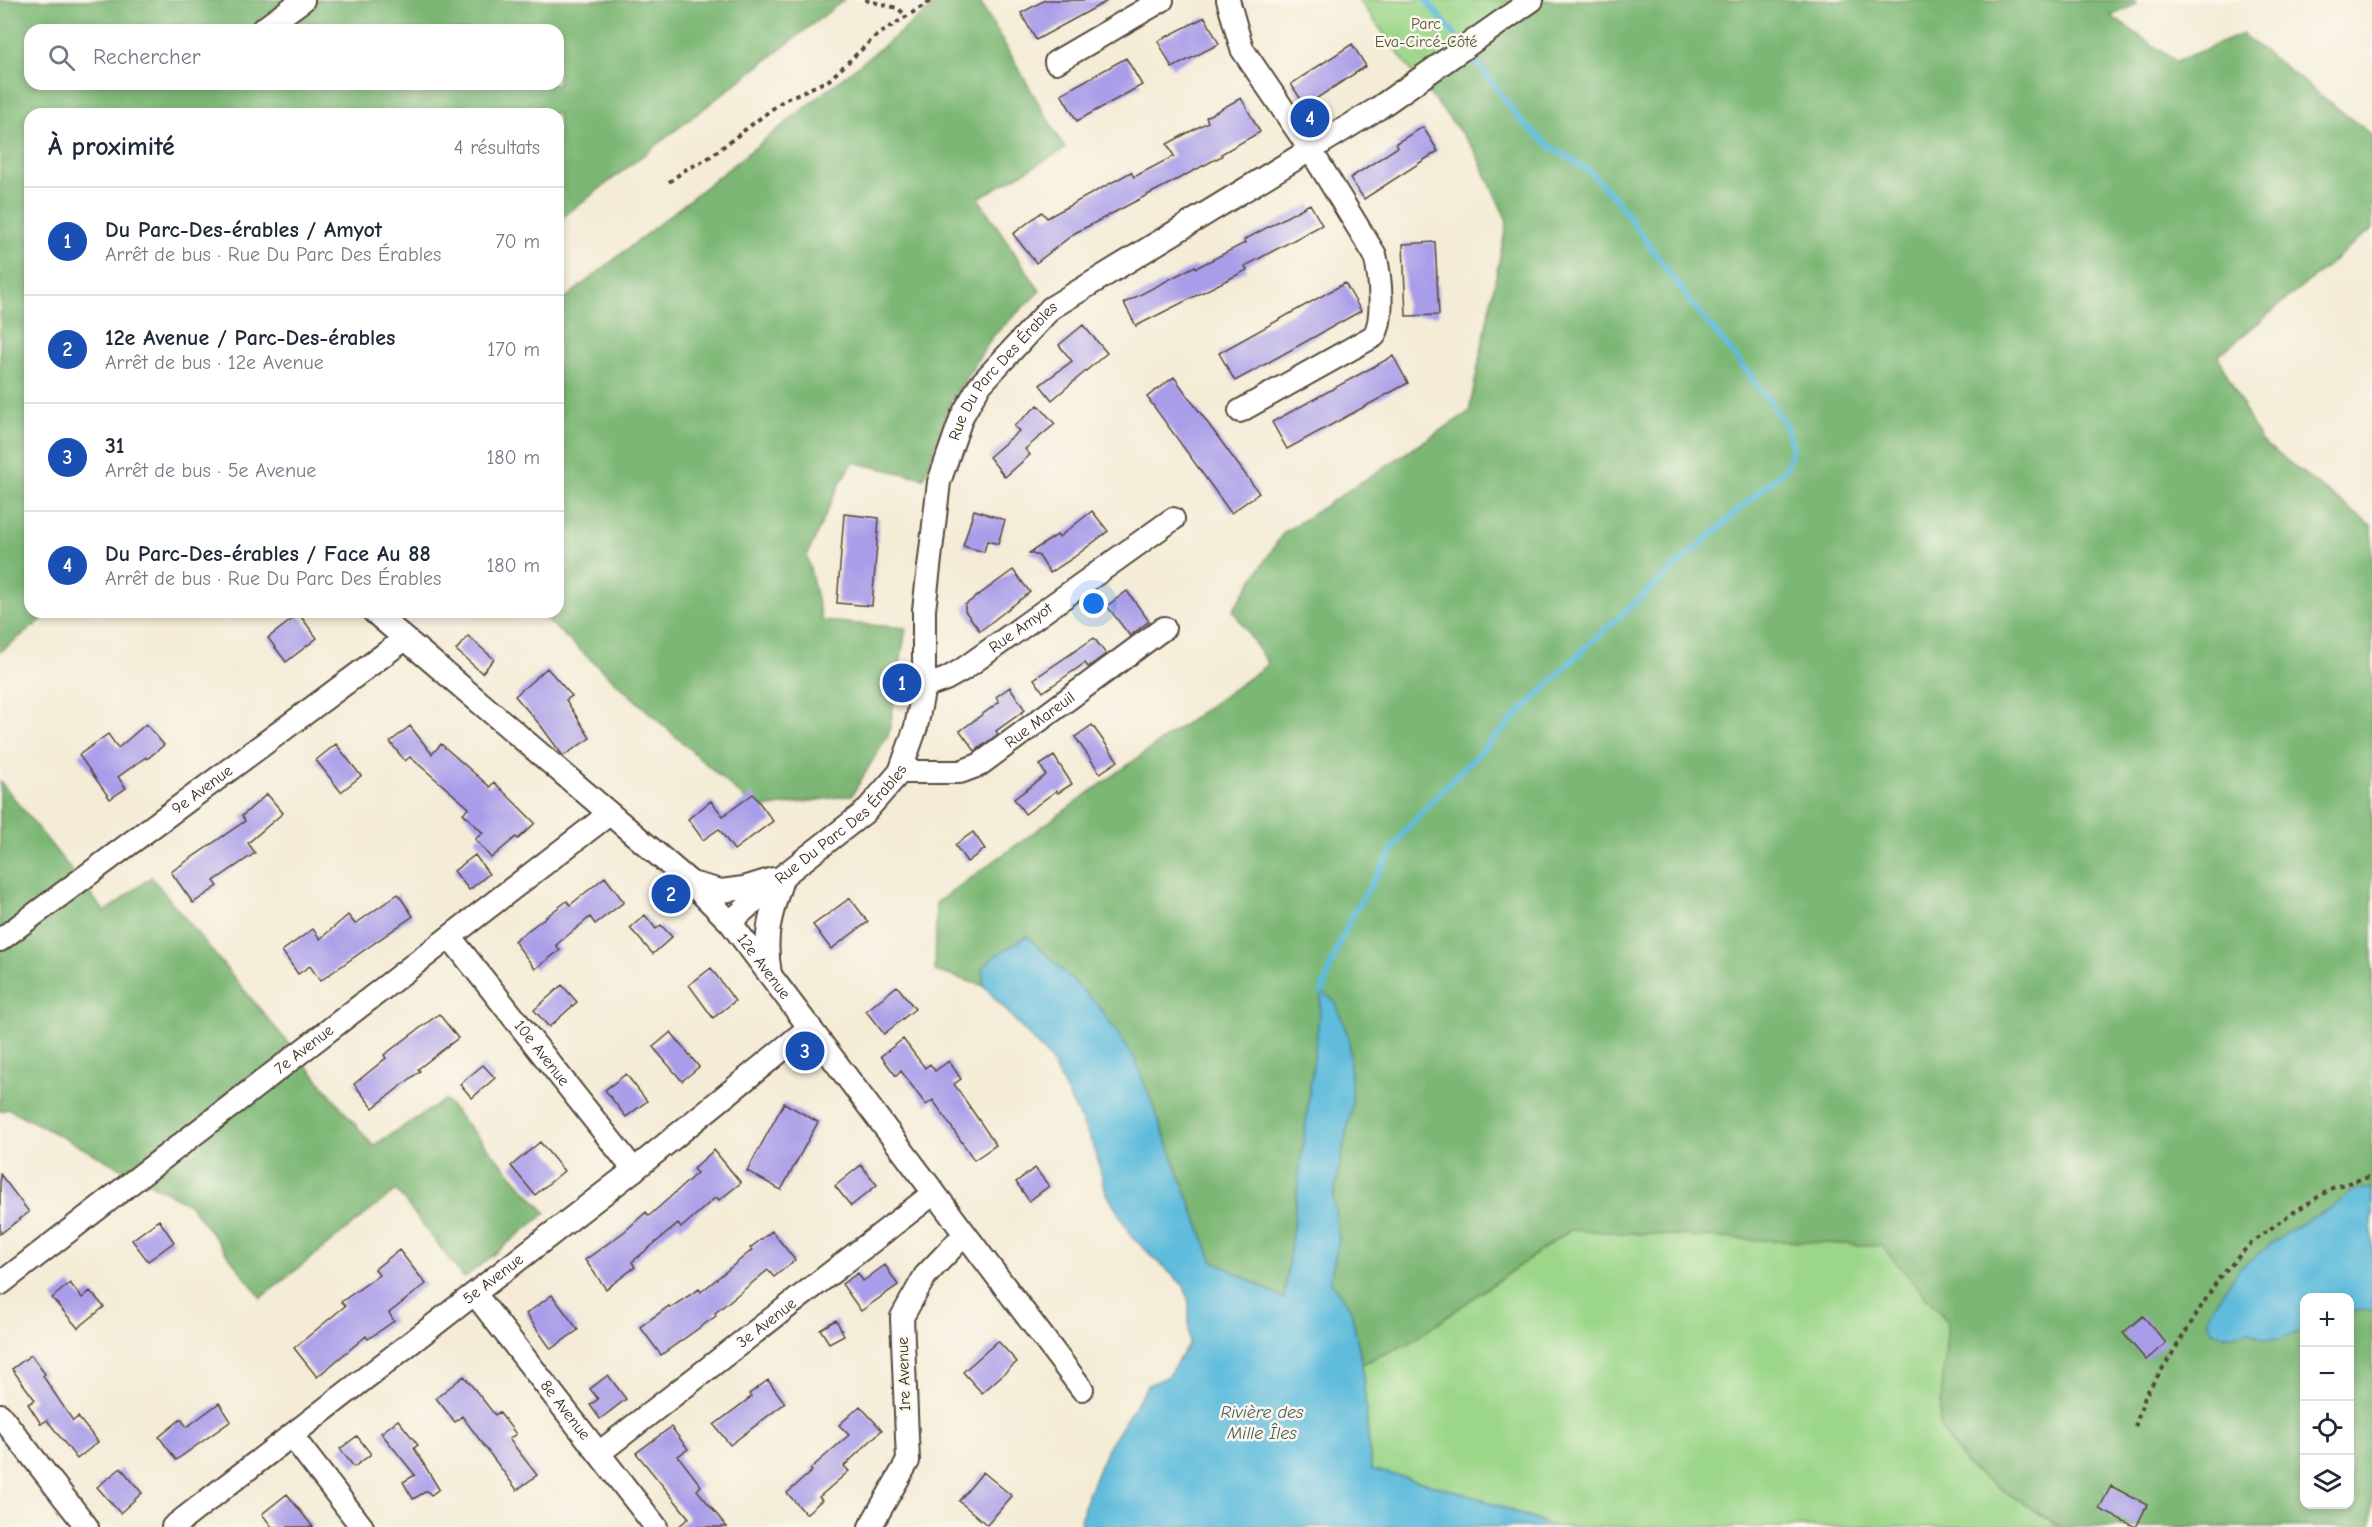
<!DOCTYPE html>
<html lang="fr">
<meta charset="utf-8">
<style>
body{margin:0;font-family:"Comic Neue",sans-serif;background:#f2f2f3;color:#1f2937}
.controls{position:absolute;right:18px;bottom:18px;display:grid;overflow:hidden;border-radius:12px;box-shadow:0 3px 9px #0003}
.controls button{width:54px;height:54px;display:grid;place-items:center;padding:0;border:0;border-bottom:2px solid #e0e1e3;background:#fff;color:#1f2937;font:30px sans-serif}
.you{position:absolute;left:1094px;top:604px;width:21px;height:21px;margin:-15px;border:4px solid #fff;border-radius:50%;background:#1a73e8;box-shadow:0 0 0 9px #1a73e833}
.badge{display:grid;place-items:center;width:39px;height:39px;border-radius:50%;background:#d1495b;color:#fff;font-size:20px;font-weight:700}
.pin{position:absolute;translate:-50% -50%;border:3px solid #fff;box-shadow:0 2px 6px #0006}
.list{margin:0;padding:0;list-style:none}
h2{display:flex;justify-content:space-between;align-items:center;height:78px;margin:0;padding:0 24px;font-size:26px}
h2 small{font-size:20px;font-weight:400;color:#747a83}
.list li{display:grid;grid-template-columns:39px 1fr auto;gap:18px;align-items:center;box-sizing:border-box;height:108px;padding:0 24px;border-top:2px solid #e0e1e3}
.list b{display:block;font-size:22px;white-space:nowrap}
.list p{margin:0;font-size:20px;white-space:nowrap;color:#747a83}
.list em{font-size:20px;font-style:normal;color:#747a83}
.icon{flex:none;width:33px;height:33px;fill:none;stroke:currentColor;stroke-width:2;stroke-linecap:round;stroke-linejoin:round}
.map{position:relative;flex:none;width:2372px;height:1527px;overflow:hidden}
.search{position:absolute;background:#fff;box-shadow:0 3px 9px #0003;left:24px;top:24px;width:540px;height:66px;display:flex;align-items:center;gap:15px;box-sizing:border-box;padding:0 21px;border-radius:18px;color:#747a83;font-size:22px}
.panel{position:absolute;background:#fff;box-shadow:0 3px 9px #0003;left:24px;top:108px;width:540px;height:510px;border-radius:18px}
.map>svg:first-child{display:block}
.green{fill:#9bd689;stroke:#6b8054;stroke-width:1.5}
.forest{fill:#7cb775;stroke:#5c704a;stroke-width:1.5;fill-rule:evenodd}
.water{fill:#5ebcdc;stroke:#4c737d;stroke-width:1.5}
.lines{fill:none;stroke-linecap:round;stroke-linejoin:round}
.stream{stroke:#5ebcdc;stroke-width:6}
.building{fill:#a99ce9}
.minor-casing{stroke:#57473a;stroke-width:26}
.path{stroke:#57473a;stroke-width:4;stroke-dasharray:4.5 4.5;stroke-linecap:butt}
.minor{stroke:#fff;stroke-width:22}
.labels{text-anchor:middle;dominant-baseline:central;stroke-width:5;stroke-linejoin:round;paint-order:stroke}
.park-label{font-size:16px;fill:#535539;stroke:#fbf7ec}
.street-label{font-size:16px;fill:#3b2a1e;stroke:#fbf7ec}
.water-label{font-size:18px;font-style:italic;fill:#475d60;stroke:#fbf7ec}
</style>
<div class="map">
<svg width="2372" height="1527" viewBox="0 0 2372 1527">
<rect width="100%" height="100%" fill="#fbf7ec"/>
<filter id="ink" filterUnits="userSpaceOnUse"><feTurbulence type="fractalNoise" baseFrequency=".0167" numOctaves="2"/><feDisplacementMap in="SourceGraphic" scale="12" xChannelSelector="R" yChannelSelector="G"/><feConvolveMatrix kernelMatrix="1 2 1 2 8 2 1 2 1" color-interpolation-filters="sRGB"/></filter>
<filter id="wash" filterUnits="userSpaceOnUse"><feTurbulence type="fractalNoise" baseFrequency=".008" numOctaves="4" result="noise"/><feDisplacementMap in="SourceGraphic" scale="24" xChannelSelector="R" yChannelSelector="G"/><feGaussianBlur stdDeviation="1.35" result="paint"/><feColorMatrix in="noise" values="0 0 0 0 0 0 0 0 0 0 0 0 0 0 0 0 0 1.4 0 .05"/><feComposite in="paint" operator="in"/></filter>
<g filter="url(#wash)">
<rect width="100%" height="100%" fill="#f4ecd7"/>
<path class="green" d="M1359,0H1528L1418,80Z
M1570,1230L1882,1246L1948,1322L1939,1426L1969,1468L2060,1527H1554L1467,1494L1371,1469L1362,1364L1409,1343Z"/>
<path class="forest" d="M0,0H844L558,221V114H30V612H52L0,652ZM30,30H558V84H30Z
M941,0H979L1065,149L978,198L1040,291L993,336L950,403L924,478L853,462L839,485L807,556L822,621L906,628L889,733L852,795L756,809L538,612H558V304Z
M1527,0H2134L2137,4L2111,16L2176,61L2242,34L2372,135V229L2218,356L2260,440L2372,526V1527H2060L1969,1468L1939,1426L1948,1322L1882,1246L1570,1230L1409,1343L1362,1364L1351,1310L1330,1281L1339,1239L1333,1198L1352,1105L1335,1002L1322,993L1284,1299L1212,1260L1135,1059L982,969L984,986L935,971L936,903L1268,664L1233,610L1283,533L1469,412L1507,221L1474,149L1418,80ZM2304,1298H2350V1504H2304Z
M0,781L105,912L151,877L373,1146L445,1100L546,1213L464,1278L396,1190L261,1298L189,1204L9,1109L0,1111Z"/>
<path class="water" d="M1027,936L1098,1005L1135,1059L1212,1260L1284,1299L1322,992L1335,1002L1349,1038L1352,1105L1333,1198L1339,1239L1330,1281L1351,1310L1362,1364L1371,1469L1467,1494L1554,1527H1080L1085,1502L1107,1449L1148,1385L1167,1377L1189,1344V1303L1184,1286L1133,1238L1106,1192L1094,1147L1050,1059L984,986L982,969L995,956Z
M2354,1190H2372V1311L2361,1310L2350,1313V1298H2304V1330L2281,1339L2266,1340L2248,1331L2225,1335L2213,1332L2207,1320L2212,1308L2240,1268L2287,1232L2332,1207Z"/>
<g class="lines">
<path class="stream" d="M1426,0L1455,35
M1322,992L1337,949L1354,912L1404,832L1440,792L1589,644L1786,468L1793,447L1784,421L1746,370L1687,297L1617,201L1589,171L1550,146L1522,122L1475,60"/>
</g>
<g id="blocks">
<path class="building" d="M1045,0H1109L1036,40L1021,13Z
M1205,17L1219,44L1172,68L1158,41Z
M1352,44L1366,66L1305,106L1291,84Z
M1126,58L1142,85L1077,121L1061,94Z
M1241,98L1260,132L1221,154L1222,156L1075,233L1036,263L1013,234L1042,212L1047,218L1131,172L1134,177L1174,156L1167,144L1208,122L1206,117Z
M1423,127L1438,151L1364,199L1350,178L1398,147L1396,143Z
M1310,204L1322,225L1245,266L1247,270L1136,326L1124,303L1195,266L1196,268L1245,243L1244,240Z
M1435,242L1439,315L1406,316L1403,244Z
M1345,283L1361,311L1235,381L1219,353Z
M1083,325L1107,353L1052,400L1040,385L1072,361L1059,345Z
M1393,356L1408,383L1287,449L1272,422Z
M1174,377L1259,493L1231,513L1147,397Z
M1038,405L1055,424L1025,449L1030,455L1005,477L989,457L1019,431L1014,426Z
M974,510L1005,520L998,544L987,541L984,552L963,546Z
M1092,511L1108,531L1073,558L1050,573L1039,556L1029,553L1057,535L1059,537Z
M844,514L879,518L872,606L837,603Z
M1013,570L1030,592L980,631L965,611V605Z
M1127,591L1149,621L1130,636L1107,606Z
M299,614L317,638L286,662L268,638Z
M468,636L494,659L482,673L456,650Z
M1094,638L1106,654L1088,667L1085,663L1043,692L1034,679Z
M547,668L572,696L566,700L590,738L563,756L541,726L515,696Z
M1010,687L1025,710L996,731L998,734L975,751L960,731L999,702L996,697Z
M146,724L164,745L147,759L146,757L118,777L126,788L110,799L79,755L108,734L118,748Z
M1092,725L1118,761L1100,773L1075,737Z
M410,726L432,754L441,744L490,787L494,782L535,823L518,839L516,837L491,858L475,839L483,833L463,813L469,808L410,757L405,761L390,742Z
M336,744L361,776L341,792L316,760Z
M1054,756L1072,784L1058,793L1056,791L1025,814L1014,799L1046,775L1040,765Z
M267,794L283,813L248,843L255,853L214,881L218,886L193,903L171,872L245,821L242,816Z
M753,794L773,821L734,850L719,829L703,840L688,819L711,801L723,816Z
M973,832L985,849L967,862L955,845Z
M475,855L489,874L469,890L454,871Z
M605,877L624,902L595,924L590,917L556,945L560,950L535,969L514,941L567,901L570,905Z
M398,894L413,916L320,981L310,966L298,974L282,951L313,929L320,939L348,915L355,924Z
M850,898L868,922L831,949L813,925Z
M645,915L656,929L661,925L672,937L653,954L630,928Z
M711,968L735,1001L713,1018L689,985Z
M562,985L577,1002L549,1027L534,1010Z
M897,986L915,1009L884,1034L866,1011Z
M439,1014L458,1038L418,1069L420,1071L373,1108L354,1084L386,1058L384,1055Z
M671,1032L699,1067L682,1081L653,1047Z
M903,1039L925,1068L930,1064L935,1071L949,1061L961,1079L954,1084L996,1145L974,1160L933,1100L926,1105L901,1071L896,1076L881,1056Z
M483,1065L495,1078L472,1098L460,1084Z
M626,1074L647,1101L626,1117L605,1090Z
M784,1103L818,1122L781,1190L747,1171Z
M540,1142L564,1171L535,1195L511,1166Z
M714,1150L741,1183L719,1200L716,1197L681,1228L678,1224L632,1262L635,1267L606,1289L585,1260L624,1232L646,1212L649,1216L697,1173L693,1169Z
M861,1165L877,1185L851,1206L835,1186Z
M1035,1168L1049,1186L1029,1201L1016,1182Z
M0,1174L29,1212L0,1234Z
M159,1220L174,1242L148,1261L132,1240Z
M772,1231L795,1260L774,1277L768,1270L715,1313L716,1316L661,1355L640,1327L669,1306L670,1308L699,1289L701,1292L752,1250L750,1248Z
M399,1250L426,1284L389,1313L394,1321L368,1339L366,1336L317,1377L294,1348L345,1306L341,1302L379,1275L375,1269Z
M885,1265L898,1285L861,1311L842,1284L858,1273L863,1281Z
M70,1283L82,1298L90,1291L104,1307L78,1328L52,1298Z
M552,1295L578,1330L551,1349L526,1314Z
M2143,1316L2166,1343L2146,1360L2123,1333Z
M836,1320L844,1335L829,1343L820,1329Z
M998,1341L1017,1362L982,1393L963,1372Z
M31,1355L45,1374L43,1376L73,1421L78,1417L98,1442L77,1459L47,1420L41,1424L28,1404L35,1400L12,1369Z
M608,1375L626,1399L600,1419L590,1405L598,1399L590,1389Z
M464,1376L495,1415L499,1412L516,1434L509,1439L537,1475L517,1490L462,1416L455,1422L436,1398Z
M768,1380L785,1403L730,1445L714,1425L751,1397L749,1394Z
M219,1403L231,1421L176,1460L159,1437L181,1419L187,1427Z
M860,1406L882,1430L844,1466L849,1471L819,1497L822,1500L806,1514L787,1493L812,1471L810,1469L849,1435L839,1425Z
M398,1420L418,1445L414,1448L439,1489L431,1495L427,1491L413,1499L403,1482L415,1475L381,1433Z
M671,1427L688,1449L678,1456L701,1486L697,1490L727,1527H678L689,1518L636,1453Z
M357,1436L371,1454L354,1467L340,1449Z
M121,1468L142,1493L120,1513L97,1487Z
M983,1472L1012,1496L987,1525L959,1501Z
M2111,1486L2147,1505L2136,1527L2099,1509Z
M287,1494L313,1527H272L262,1514Z"/>
</g>
</g>
<g filter="url(#ink)">
<use href="#blocks" fill-opacity="0" stroke="#57473a" stroke-width="1.5"/>
<g class="lines">
<defs>
<g id="minor">
<path d="M1228,0L1242,49L1310,149L1375,255C1380,275 1385,318 1374,336L1240,411"/>
<path d="M262,30L303,0"/>
<path d="M1056,62L1162,0"/>
<path id="s1" d="M374,612L691,883L730,922L1082,1389"/>
<path id="s2" d="M924,687L946,679L962,670L1173,519"/>
<path id="s3" d="M900,772H960L979,765L1164,628"/>
<path d="M691,883L721,891L744,888L773,879"/>
<path id="s4" d="M730,922L783,876L865,812L900,772L916,727L924,687V610L939,482L962,416L979,386L1051,308L1377,109L1532,0"/>
<path id="s5" d="M450,937L634,1170"/>
<path id="s6" d="M0,940L405,639"/>
<path d="M770,974C763,934 771,913 783,876"/>
<path id="s7" d="M0,1284L609,814"/>
<path id="s8" d="M475,1294L656,1527"/>
<path d="M0,1415L87,1527"/>
<path d="M292,1436L362,1527"/>
<path id="s9" d="M599,1453L934,1193"/>
<path id="s10" d="M173,1527L634,1170L810,1027"/>
<path d="M870,1527L908,1461L902,1317L925,1276L965,1234"/>
</g>
</defs>
<use href="#minor" class="minor-casing"/>
<path class="path" d="M865,0L897,8L906,15
M669,182L685,170L707,159L784,100L829,80L876,36L932,0
M2135,1427L2146,1394L2170,1357L2219,1278L2252,1242L2291,1214L2334,1187L2372,1176"/>
<use href="#minor" class="minor"/>
</g>
</g>
<g class="labels">
<g class="park-label">
<text x="1426" y="24">Parc<tspan x="1426" dy="18">Eva-Circé-Côté</tspan></text>
</g>
<g class="street-label">
<text stroke="none"><textPath href="#s4" startOffset="652">Rue Du Parc Des Érables</textPath></text>
<text stroke="none"><textPath href="#s2" startOffset="114">Rue Amyot</textPath></text>
<text stroke="none"><textPath href="#s3" startOffset="156">Rue Mareuil</textPath></text>
<text stroke="none"><textPath href="#s6" startOffset="252">9e Avenue</textPath></text>
<text stroke="none"><textPath href="#s4" startOffset="148">Rue Du Parc Des Érables</textPath></text>
<text stroke="none"><textPath href="#s1" startOffset="528">12e Avenue</textPath></text>
<text stroke="none"><textPath href="#s7" startOffset="384">7e Avenue</textPath></text>
<text stroke="none"><textPath href="#s5" startOffset="148">10e Avenue</textPath></text>
<text stroke="none"><textPath href="#s10" startOffset="405">5e Avenue</textPath></text>
<text stroke="none"><textPath href="#s9" startOffset="212">3e Avenue</textPath></text>
<text transform="translate(904 1374) rotate(-92)">1re Avenue</text>
<text stroke="none"><textPath href="#s8" startOffset="147">8e Avenue</textPath></text>
</g>
<g class="water-label">
<text x="1262" y="1412">Rivière des<tspan x="1262" dy="21">Mille Îles</tspan></text>
</g>
</g>
</svg>
<div class="controls">
<button>+</button>
<button>−</button>
<button><svg class="icon" aria-label="locate" viewBox="0 0 24 24"><circle cx="12" cy="12" r="6"/><path d="M12 2v4M12 18v4M2 12h4M18 12h4"/></svg></button>
<button><svg class="icon" aria-label="layers" viewBox="0 0 24 24"><path d="M12 4l9 5-9 5-9-5zM3 14l9 5 9-5"/></svg></button>
</div>
<div class="you"></div>
<div class="pin badge" style="left:902px;top:683px;background:#1a4fb4">1</div>
<div class="pin badge" style="left:671px;top:894px;background:#1a4fb4">2</div>
<div class="pin badge" style="left:805px;top:1051px;background:#1a4fb4">3</div>
<div class="pin badge" style="left:1310px;top:118px;background:#1a4fb4">4</div>
<div class="search"><svg class="icon" aria-label="search" viewBox="0 0 24 24"><circle cx="10" cy="10" r="6"/><path d="M15 15l6 6"/></svg>Rechercher</div>
<section class="panel">
<h2>À proximité<small>4 résultats</small></h2>
<ul class="list">
<li><span class="badge" style="background:#1a4fb4">1</span><div><b>Du Parc-Des-érables / Amyot</b><p>Arrêt de bus · Rue Du Parc Des Érables</p></div><em>70 m</em></li>
<li><span class="badge" style="background:#1a4fb4">2</span><div><b>12e Avenue / Parc-Des-érables</b><p>Arrêt de bus · 12e Avenue</p></div><em>170 m</em></li>
<li><span class="badge" style="background:#1a4fb4">3</span><div><b>31</b><p>Arrêt de bus · 5e Avenue</p></div><em>180 m</em></li>
<li><span class="badge" style="background:#1a4fb4">4</span><div><b>Du Parc-Des-érables / Face Au 88</b><p>Arrêt de bus · Rue Du Parc Des Érables</p></div><em>180 m</em></li>
</ul>
</section>
</div>
